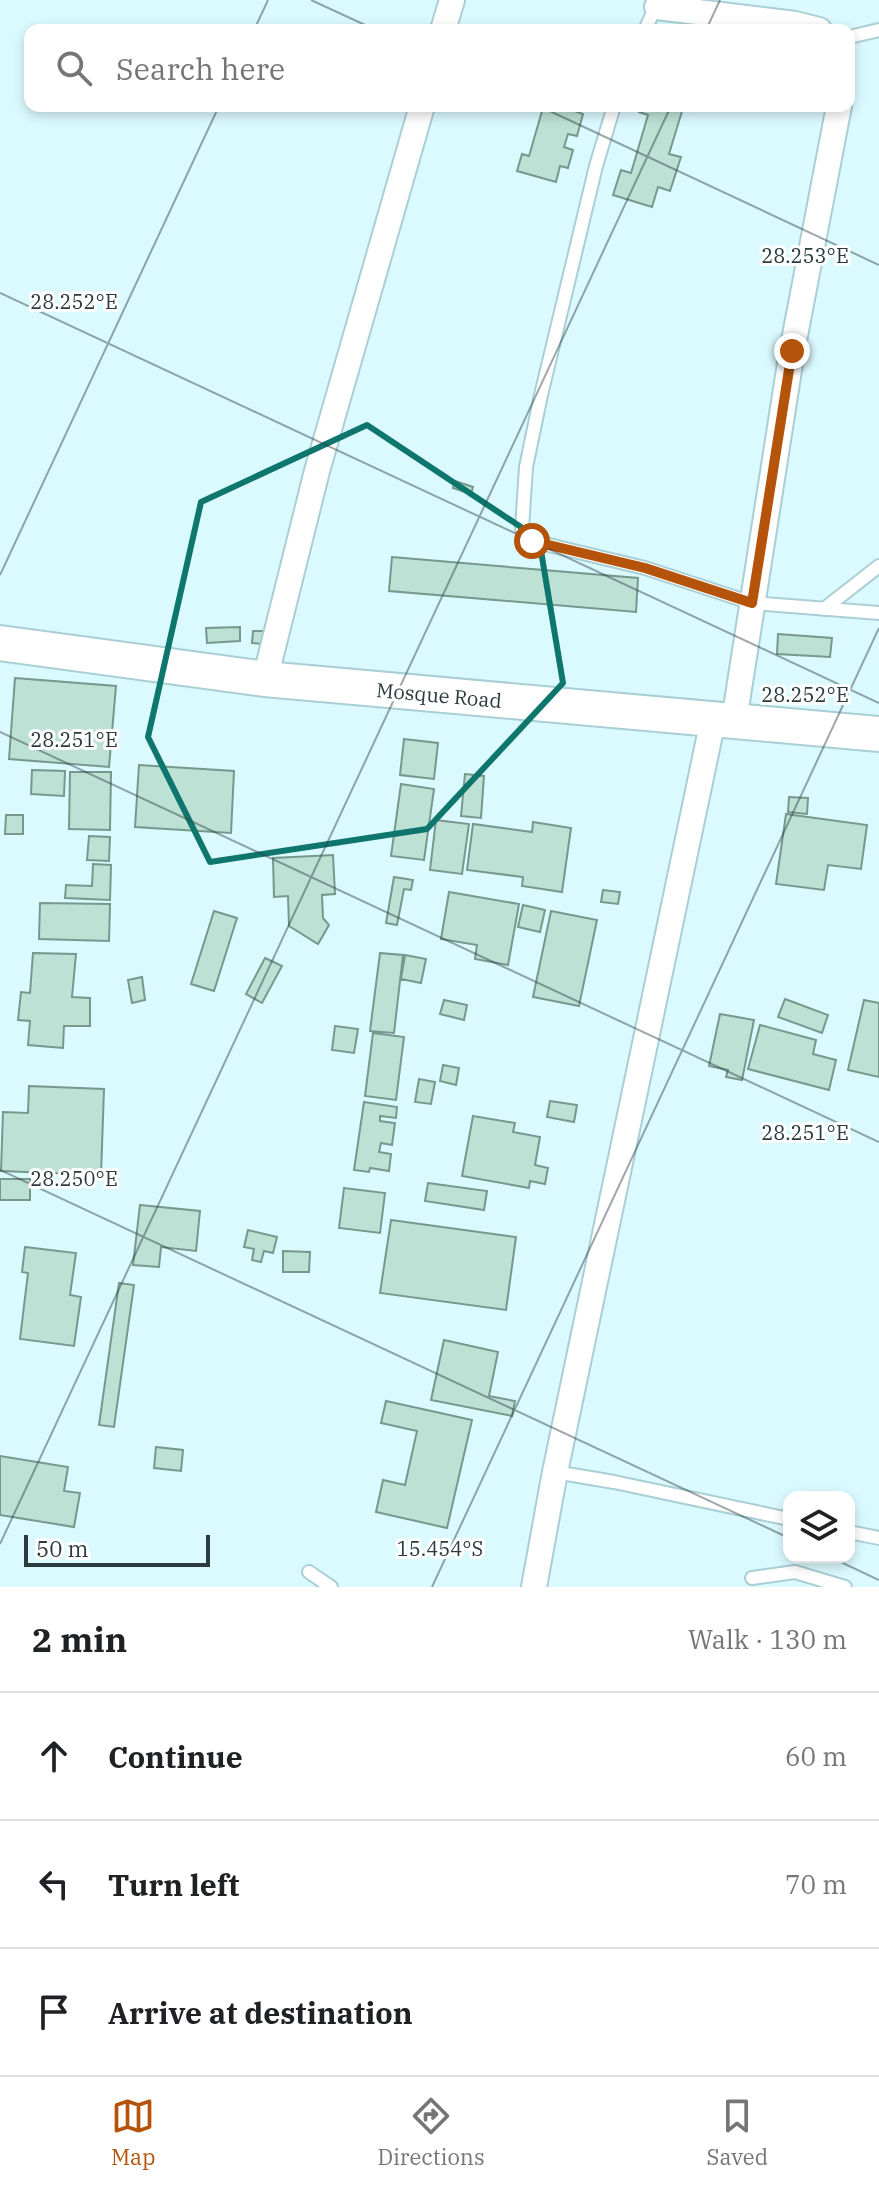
<!DOCTYPE html>
<meta charset="utf-8">
<style>
body{margin:0;font-family:"IBM Plex Serif",serif;background:#f6f6f6;color:#202124}
.controls{position:absolute;right:24px;bottom:24px;display:grid;overflow:hidden;border-radius:16px;box-shadow:0 4px 12px #0003}
.controls button{width:72px;height:72px;display:grid;place-items:center;padding:0;border:0;border-bottom:2px solid #e0e0e0;background:#fff;color:#202124;font:40px sans-serif}
.scale{position:absolute;left:24px;bottom:20px;width:186px;box-sizing:border-box;padding-left:8px;border:4px solid #2b3b3d;border-top:0;font-size:22px;line-height:28px;white-space:nowrap;color:#2b3b3d;-webkit-text-stroke:6px #fff;paint-order:stroke}
.stop{position:absolute;width:24px;height:24px;margin:-18px;border:6px solid #b45309;border-radius:50%;background:#fff}
.stop.end{background:#b45309;border-color:#fff;box-shadow:0 2px 8px #0008}
.list{margin:0;padding:0;list-style:none}
h2{display:flex;justify-content:space-between;align-items:center;height:104px;margin:0;padding:0 32px;font-size:34px}
h2 small{font-size:26px;font-weight:400;color:#757577}
.list li{display:grid;grid-template-columns:52px 1fr auto;gap:24px;align-items:center;box-sizing:border-box;height:128px;padding:0 32px;border-top:2px solid #e0e0e0}
.list b{display:block;font-size:30px;white-space:nowrap}
.list em{font-size:26px;font-style:normal;color:#757577}
.icon{flex:none;width:44px;height:44px;fill:none;stroke:currentColor;stroke-width:2;stroke-linecap:round;stroke-linejoin:round}
.map{position:relative;flex:none;width:879px;height:1587px;overflow:hidden}
.search{position:absolute;background:#fff;box-shadow:0 4px 12px #0003;left:24px;right:24px;top:24px;height:88px;display:flex;align-items:center;gap:20px;box-sizing:border-box;padding:0 28px;border-radius:16px;color:#757577;font-size:30px}
.sheet{height:488px;background:#fff}
nav{display:flex;justify-content:space-around;align-items:center;box-sizing:border-box;height:112px;border-top:2px solid #e0e0e0;background:#fff;font-size:22px;color:#757577}
nav a{display:grid;justify-items:center;gap:4px}
nav .on{color:#b45309}
.map>svg:first-child{display:block}
.building{fill:#bde1d5;stroke:#76988d;stroke-width:2}
.lines{fill:none;stroke-linecap:round;stroke-linejoin:round}
.lane-casing{stroke:#a9cfd4;stroke-width:16}
.street-casing{stroke:#a9cfd4;stroke-width:28}
.secondary-casing{stroke:#a9cfd4;stroke-width:38}
.lane{stroke:#fff;stroke-width:12}
.street{stroke:#fff;stroke-width:24}
.secondary{stroke:#fff;stroke-width:34}
.route{stroke:#b45309;stroke-width:10}
.marked{fill:none;stroke:#0f766e;stroke-width:6;stroke-linejoin:round}
.ticks{fill:none;stroke:#2b3b3d;stroke-width:2;stroke-opacity:0.45}
.labels{text-anchor:middle;dominant-baseline:central;stroke-width:6;stroke-linejoin:round;paint-order:stroke}
.street-label{font-size:20px;fill:#2b3b3d;stroke:#fff}
.ticks-label{font-size:20px;text-anchor:middle;fill:#2b3b3d;stroke:#fff;stroke-width:6;stroke-linejoin:round;paint-order:stroke}
</style>
<div class="map">
<svg width="879" height="1587" viewBox="0 0 879 1587">
<rect width="100%" height="100%" fill="#dbfaff"/>
<path class="building" d="M530,106H576L575,111L583,114L577,136L568,134L564,147L573,150L568,168L560,166L556,182L517,171L522,154L529,156L542,111Z
M641,106H693L691,111L683,108L669,154L681,157L670,191L658,187L652,207L613,195L621,170L631,173L648,115L639,112Z
M455,481L473,487L471,494L453,488Z
M392,557L638,578L636,612L389,591Z
M240,627V641L207,643L206,628Z
M253,631H266L264,644L252,643Z
M778,634L832,638L830,657L777,654Z
M15,678L116,686L109,767L9,759Z
M404,739L438,743L434,779L400,775Z
M139,765L234,771L231,833L135,827Z
M32,770L65,771L64,796L31,794Z
M70,772H111L110,830L69,829Z
M465,774L484,776L481,818L461,816Z
M401,784L434,789L424,860L391,856Z
M789,797L808,798L807,814L788,812Z
M786,814L867,825L861,869L828,865L824,890L776,884Z
M6,815H23V834H5Z
M436,820L469,824L462,874L430,870Z
M533,822L571,828L562,892L522,886L523,877L467,870L473,824L532,832Z
M89,836L110,837L109,861L87,860Z
M333,855L335,894L322,895L323,918L329,925L318,944L289,926L288,896L274,897L273,858Z
M93,864L111,865L110,900L65,898L66,885L92,886Z
M394,877L413,880L411,890L404,889L397,925L386,923Z
M603,890L620,892L618,904L601,902Z
M449,892L519,904L508,965L475,959L477,945L441,939Z
M40,903L110,904L109,941L39,939Z
M523,905L545,910L540,932L518,927Z
M214,911L237,918L214,991L191,984Z
M551,911L597,920L579,1006L533,997Z
M33,953L76,954L72,997L90,998V1026H64L63,1048L28,1045L30,1021L18,1020L21,992L30,993Z
M380,953L403,955L394,1033L370,1031Z
M405,955L426,959L421,983L401,979Z
M265,958L282,966L262,1003L246,994Z
M142,977L145,1000L132,1003L128,980Z
M785,999L828,1015L822,1033L778,1017Z
M444,1000L467,1005L464,1020L440,1014Z
M864,1000L879,1003V1077L848,1070Z
M720,1014L754,1020L742,1080L726,1077L728,1070L709,1066Z
M760,1025L816,1040L813,1054L836,1060L829,1090L748,1069Z
M335,1026L358,1029L354,1053L332,1050Z
M373,1033L404,1037L396,1100L365,1096Z
M443,1065L459,1068L456,1085L440,1081Z
M419,1079L435,1082L431,1104L415,1102Z
M29,1086L104,1089L101,1175L1,1171L3,1112L28,1113Z
M550,1101L577,1105L574,1122L547,1117Z
M364,1102L397,1107L396,1118L380,1116V1121L395,1123L392,1145L381,1143L379,1152L391,1154L389,1171L370,1168L369,1172L354,1170Z
M473,1116L515,1123L513,1132L540,1137L535,1165L548,1168L545,1184L530,1181L529,1188L462,1176Z
M0,1179H30V1200H0Z
M428,1183L487,1191L484,1210L425,1201Z
M344,1188L385,1193L380,1233L339,1228Z
M140,1205L200,1211L196,1251L161,1247L159,1267L133,1265Z
M391,1220L516,1237L506,1310L380,1293Z
M248,1230L277,1237L273,1253L264,1251L261,1262L252,1260L254,1249L244,1247Z
M25,1247L76,1253L70,1295L81,1297L74,1346L20,1339L28,1273L22,1272Z
M283,1251L310,1252L309,1272H283Z
M119,1283L134,1285L114,1427L99,1425Z
M444,1340L498,1352L489,1396L515,1401L512,1416L431,1400Z
M386,1401L472,1420L447,1528L376,1512L383,1480L405,1485L417,1431L381,1423Z
M156,1447L183,1450L181,1471L154,1468Z
M0,1456L68,1467L64,1491L80,1493L74,1527L0,1515Z"/>
<g class="lines">
<defs>
<path id="lane" d="M645,30L657,4
M849,37L879,30
M614,106L596,166L541,395L526,467L522,528L524,536L532,541L645,568L752,603L879,613
M824,609L879,566
M555,1472L614,1482L789,1519
M849,1532L879,1538
M309,1572L331,1587
M752,1578L795,1572L845,1587"/>
<path id="street" d="M657,7L795,24L819,30
M443,30L452,0
M265,679L317,471L422,106
M734,721L792,351L839,106
M534,1587L555,1472L713,720"/>
<path id="secondary" d="M0,643L265,679L879,734"/>
</defs>
<use href="#lane" class="lane-casing"/>
<use href="#street" class="street-casing"/>
<use href="#secondary" class="secondary-casing"/>
<use href="#lane" class="lane"/>
<use href="#street" class="street"/>
<use href="#secondary" class="secondary"/>
</g>
<g class="lines">
<path class="route" d="M532,541L645,568L752,603L792,351"/>
</g>
<path class="marked" d="M367,425L539,539L563,683L427,829L210,862L148,737L201,502Z"/>
<path class="ticks" d="M311,0L376,30M254,30L268,0M706,30L720,0M539,106L879,265M0,293L879,703M0,575L219,106M0,732L879,1142M0,1170L789,1538M0,1544L671,106M830,1557L879,1580M432,1587L879,628"/>
<g class="labels">
<g class="street-label">
<text transform="translate(439 695) rotate(5)">Mosque Road</text>
</g>
</g>
<g class="ticks-label">
<text x="805" y="263">28.253°E</text>
<text x="74" y="309">28.252°E</text>
<text x="805" y="702">28.252°E</text>
<text x="74" y="747">28.251°E</text>
<text x="805" y="1140">28.251°E</text>
<text x="74" y="1186">28.250°E</text>
<text x="440" y="1556">15.454°S</text>
</g>
</svg>
<div class="controls">
<button><svg class="icon" aria-label="layers" viewBox="0 0 24 24"><path d="M12 4l9 5-9 5-9-5zM3 14l9 5 9-5"/></svg></button>
</div>
<div class="scale">50 m</div>
<div class="stop" style="left:532px;top:541px"></div>
<div class="stop end" style="left:792px;top:351px"></div>
<div class="search"><svg class="icon" aria-label="search" viewBox="0 0 24 24"><circle cx="10" cy="10" r="6"/><path d="M15 15l6 6"/></svg>Search here</div>
</div>
<section class="sheet">
<h2>2 min<small>Walk · 130 m</small></h2>
<ul class="list">
<li><svg class="icon" aria-label="ahead" viewBox="0 0 24 24"><path d="M12 20V5M6 11l6-6 6 6"/></svg><div><b>Continue</b></div><em>60 m</em></li>
<li><svg class="icon" aria-label="left" viewBox="0 0 24 24"><path d="M17 20v-9H6M10 6l-5 5 5 5"/></svg><div><b>Turn left</b></div><em>70 m</em></li>
<li><svg class="icon" aria-label="arrive" viewBox="0 0 24 24"><path d="M6 21V4h12l-3 4 3 4H6"/></svg><div><b>Arrive at destination</b></div></li>
</ul>
</section>
<nav>
<a class="on"><svg class="icon" aria-label="map" viewBox="0 0 24 24"><path d="M3 6l6-2 6 2 6-2v14l-6 2-6-2-6 2zM9 4v14M15 6v14"/></svg>Map</a>
<a><svg class="icon" aria-label="directions" viewBox="0 0 24 24"><path d="M12 3l9 9-9 9-9-9zM9 14v-3h6M13 9l2 2-2 2"/></svg>Directions</a>
<a><svg class="icon" aria-label="saved" viewBox="0 0 24 24"><path d="M7 4h10v16l-5-4-5 4z"/></svg>Saved</a>
</nav>
